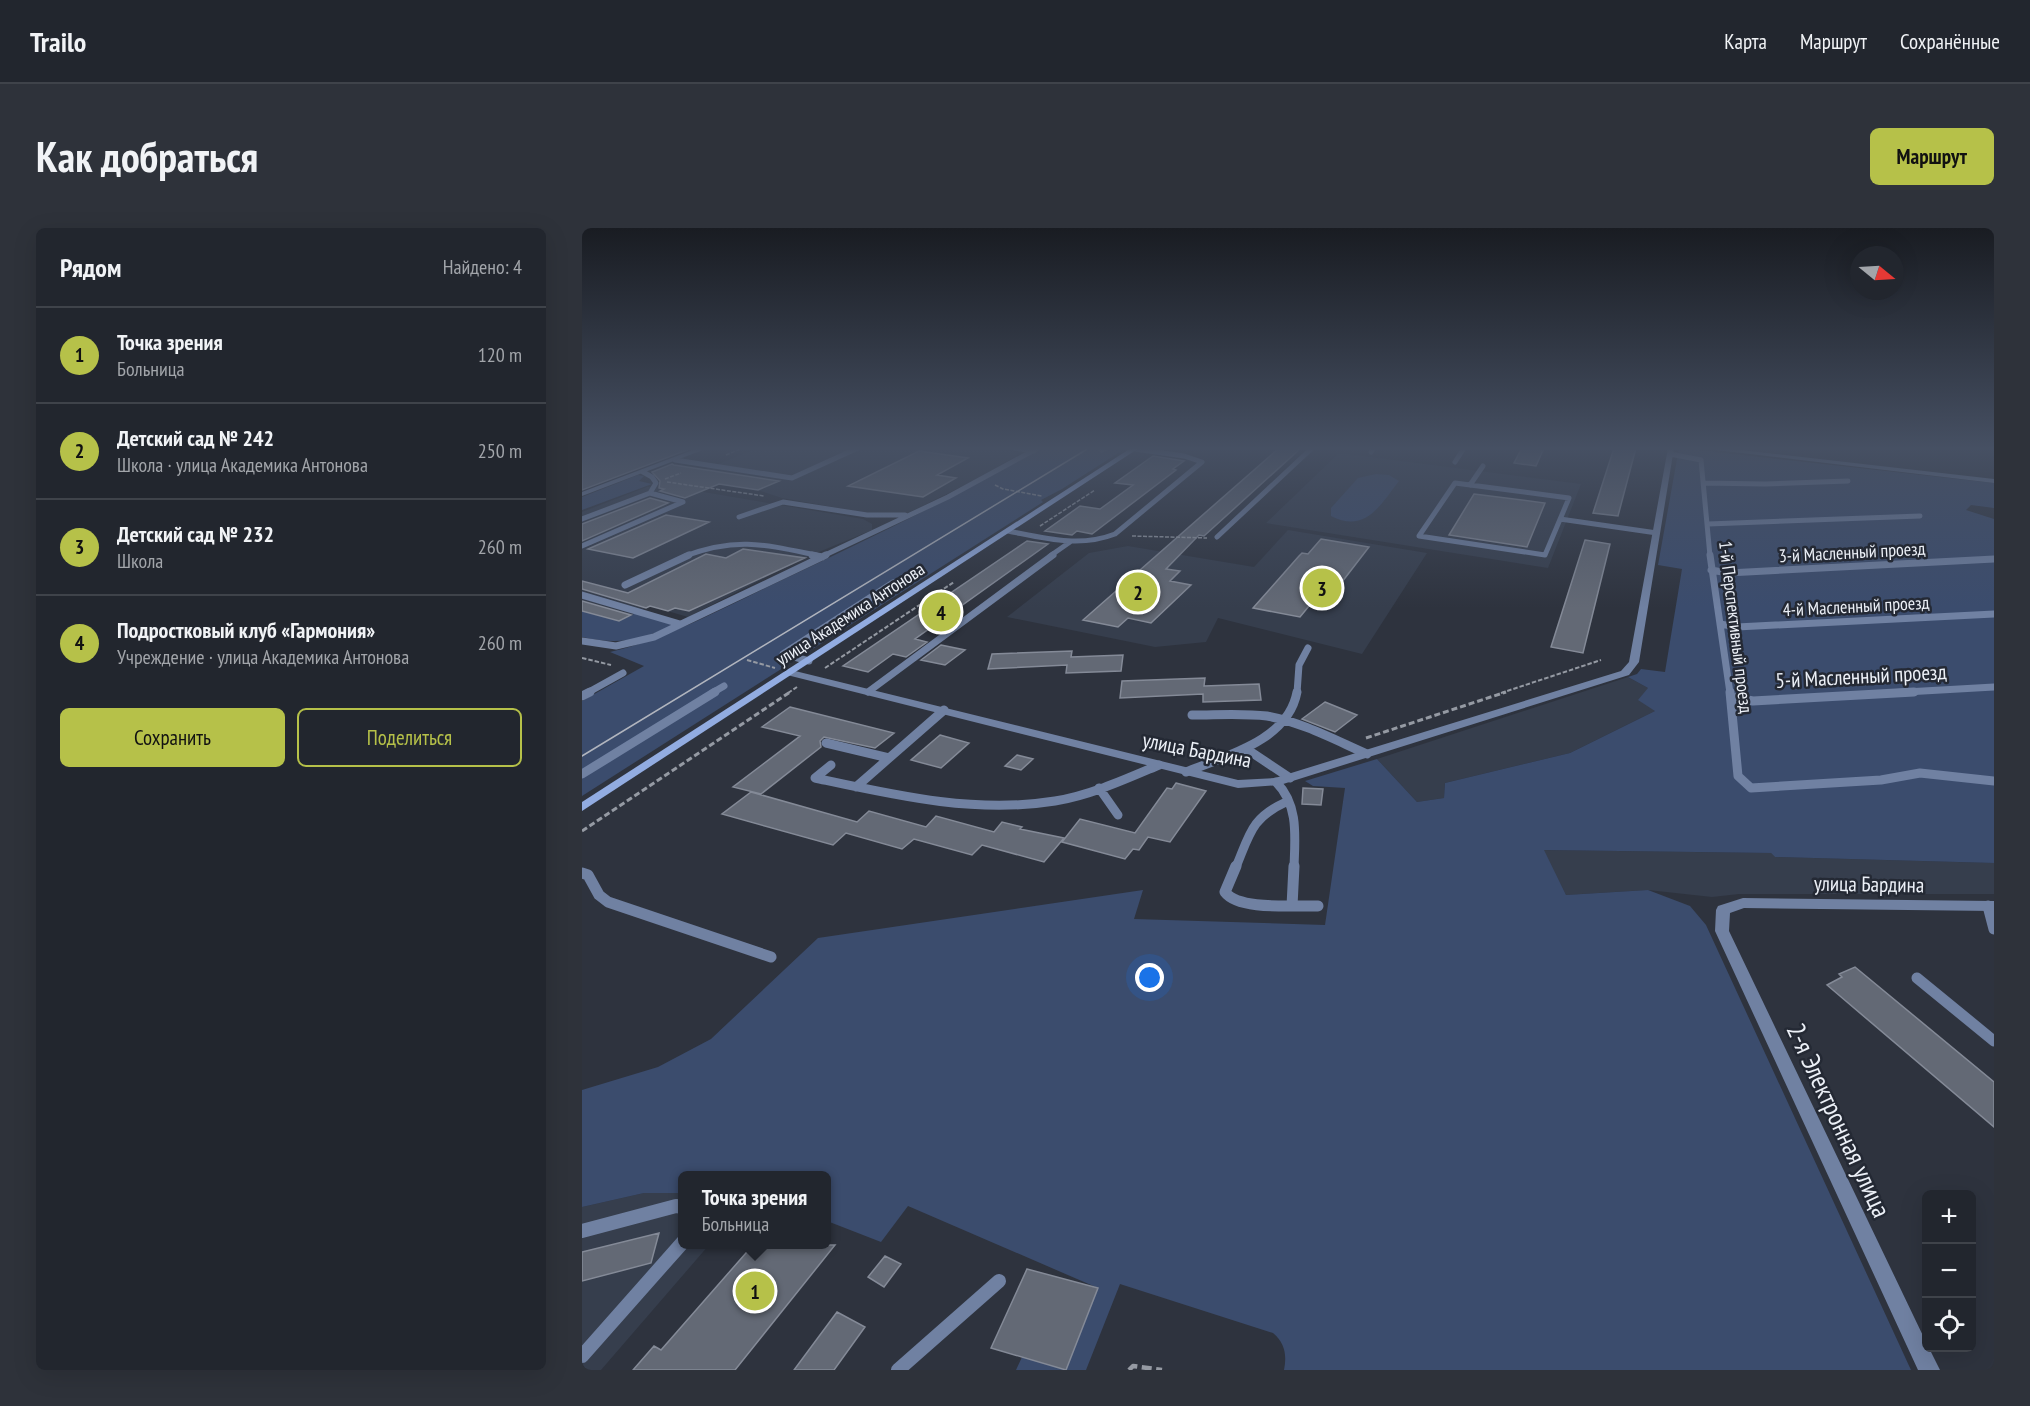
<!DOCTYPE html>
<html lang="ru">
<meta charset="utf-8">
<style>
body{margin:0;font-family:"PT Sans Narrow",sans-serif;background:#2e323a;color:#f1f3f6}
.controls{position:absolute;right:18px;bottom:18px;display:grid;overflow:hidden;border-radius:9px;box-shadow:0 6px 24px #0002}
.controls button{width:54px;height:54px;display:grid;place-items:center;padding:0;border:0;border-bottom:2px solid #3f434a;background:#22262e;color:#f1f3f6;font:30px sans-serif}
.compass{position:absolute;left:1268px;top:18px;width:54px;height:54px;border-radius:50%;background:#22262e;box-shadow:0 6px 24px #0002;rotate:108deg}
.you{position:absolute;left:568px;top:750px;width:21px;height:21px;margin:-15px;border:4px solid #fff;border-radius:50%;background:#1a73e8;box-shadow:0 0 0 9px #1a73e833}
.badge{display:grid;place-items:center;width:39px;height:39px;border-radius:50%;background:#b6c149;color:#111;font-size:20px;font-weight:700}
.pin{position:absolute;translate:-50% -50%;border:3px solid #fff;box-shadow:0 2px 6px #0006}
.popup{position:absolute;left:96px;top:943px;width:153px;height:78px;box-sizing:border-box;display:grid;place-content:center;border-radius:9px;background:#22262e;filter:drop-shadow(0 2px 4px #0005);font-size:20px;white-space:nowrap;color:#a2a5aa}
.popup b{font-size:22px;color:#f1f3f6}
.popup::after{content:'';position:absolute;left:50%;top:100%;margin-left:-12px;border:12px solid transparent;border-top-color:#22262e}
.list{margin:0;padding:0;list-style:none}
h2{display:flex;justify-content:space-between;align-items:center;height:78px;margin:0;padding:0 24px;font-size:26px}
h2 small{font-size:20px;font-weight:400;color:#a2a5aa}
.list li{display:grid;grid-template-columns:39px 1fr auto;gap:18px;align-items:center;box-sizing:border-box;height:96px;padding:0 24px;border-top:2px solid #3f434a}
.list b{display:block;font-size:22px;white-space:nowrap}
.list p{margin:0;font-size:20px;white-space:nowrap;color:#a2a5aa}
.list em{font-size:20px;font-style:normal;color:#a2a5aa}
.actions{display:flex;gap:12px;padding:18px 24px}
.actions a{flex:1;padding:14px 0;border:2px solid #b6c149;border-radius:9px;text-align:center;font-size:21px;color:#b6c149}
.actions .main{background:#b6c149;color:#111}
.icon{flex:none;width:33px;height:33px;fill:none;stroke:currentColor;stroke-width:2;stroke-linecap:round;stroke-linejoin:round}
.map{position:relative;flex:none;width:1412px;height:1142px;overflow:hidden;border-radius:9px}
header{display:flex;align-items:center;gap:36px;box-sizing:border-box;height:84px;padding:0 30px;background:#22262e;border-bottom:2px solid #3f434a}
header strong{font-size:28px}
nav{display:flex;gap:33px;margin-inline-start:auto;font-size:21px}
.intro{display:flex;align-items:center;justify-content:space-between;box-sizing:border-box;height:144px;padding:0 36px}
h1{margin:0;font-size:42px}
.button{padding:15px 27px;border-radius:9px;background:#b6c149;color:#111;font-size:21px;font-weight:700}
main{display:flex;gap:36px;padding:0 36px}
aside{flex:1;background:#22262e;border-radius:9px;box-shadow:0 6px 24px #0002}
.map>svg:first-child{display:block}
.built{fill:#363e4d}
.green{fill:#3b4c6d}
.building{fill:#636975;stroke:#848a97;stroke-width:1.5}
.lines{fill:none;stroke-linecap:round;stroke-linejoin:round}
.path-far3{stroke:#959aa3;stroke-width:1.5;stroke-dasharray:4 1.5;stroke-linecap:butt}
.path-far2{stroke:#959aa3;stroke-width:2;stroke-dasharray:4.5 2;stroke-linecap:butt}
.path-far1{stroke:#959aa3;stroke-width:3;stroke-dasharray:6 3;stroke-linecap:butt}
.path{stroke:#959aa3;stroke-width:4.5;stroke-dasharray:10 4.5;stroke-linecap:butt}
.service-far4{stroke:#7081a2;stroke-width:5}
.service-far3{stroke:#7081a2;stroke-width:7}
.service-far2{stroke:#7081a2;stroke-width:9}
.service-far1{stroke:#7081a2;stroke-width:11}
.service{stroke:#7081a2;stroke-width:14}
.minor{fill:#7081a2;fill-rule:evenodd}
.tertiary{fill:#7081a2;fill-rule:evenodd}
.secondary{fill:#92ace1;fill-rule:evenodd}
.tram{stroke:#b1b5be;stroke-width:1.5}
.labels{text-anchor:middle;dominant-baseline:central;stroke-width:5;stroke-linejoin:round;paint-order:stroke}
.far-street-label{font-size:18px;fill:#ecf0f7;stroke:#242934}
.street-label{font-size:21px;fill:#ecf0f7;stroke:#242934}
.near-street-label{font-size:26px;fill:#ecf0f7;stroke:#242934}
</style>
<header>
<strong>Trailo</strong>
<nav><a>Карта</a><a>Маршрут</a><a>Сохранённые</a></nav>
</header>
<div class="intro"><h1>Как добраться</h1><a class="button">Маршрут</a></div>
<main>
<aside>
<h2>Рядом<small>Найдено: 4</small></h2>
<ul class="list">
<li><span class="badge">1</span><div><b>Точка зрения</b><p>Больница</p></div><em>120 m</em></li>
<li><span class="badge">2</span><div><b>Детский сад № 242</b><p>Школа · улица Академика Антонова</p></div><em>250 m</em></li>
<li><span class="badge">3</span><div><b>Детский сад № 232</b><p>Школа</p></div><em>260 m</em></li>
<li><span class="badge">4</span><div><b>Подростковый клуб «Гармония»</b><p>Учреждение · улица Академика Антонова</p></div><em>260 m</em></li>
</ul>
<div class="actions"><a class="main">Сохранить</a><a>Поделиться</a></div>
</aside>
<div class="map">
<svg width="1412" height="1142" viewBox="0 0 1412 1142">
<rect width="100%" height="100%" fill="#2e333e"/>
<path class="built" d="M176,220H433L430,223L435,225L434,228L395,251L326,285L313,287L290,286L200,270L147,253L109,247Z
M757,225L999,256L966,340L684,295Z
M80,257L281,291L290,296V302L220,331L106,389L68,378L37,393L0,383V284L65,259Z
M706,302L845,325L780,426L636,390L624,414L573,419L425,389L507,325L546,318L672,339Z
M1046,449L1066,460L1073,483L988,525L863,555L862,570L835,574L795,531Z
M961,622L1189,625L1193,629L1412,635V666H1157L1130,669L1066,662L984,667Z
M62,965H101V1016L127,1017L19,1142H0V979Z"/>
<path class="green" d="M460,220H544L480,261L459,272L461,274L0,568V473L62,438L28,424C87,410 141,380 196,354C285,312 373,269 460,220Z
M1097,220L1412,255V280L1389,277L1384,282L1412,291V635L1193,629L1189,625L962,622L984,667L1066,662L1108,678L1124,697L1329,1142H702C705,1127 703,1115 691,1105L538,1056L504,1142H434L440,1129L516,1060L326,978L299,1014L245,993V948H101V965H62L0,979V862L76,839L129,811L236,710L561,662L552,691L743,697L763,560L731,558L723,553L795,531L835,574L862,570L863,555L988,525L1073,483L1056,472L1066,460L1046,449L1055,446L1059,441L1083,444L1100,341L1076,337Z
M794,246L807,247L817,253C799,276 784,306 749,288V280L776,250Z
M56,247L62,248L57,253L70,256L0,282V269Z
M0,383L37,393L54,385L91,397C58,413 36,417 0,409Z"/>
<path class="building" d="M0,220H105V222L0,262Z
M697,220H719L622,308L617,307L584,341L598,343L588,353L609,357L569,395L546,390L536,399L501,392Z
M940,220H962L954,238L932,235Z
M1032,220H1054L1036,288L1011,285Z
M337,223L386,230L355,247L374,250L341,269L266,258Z
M571,228L602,233L591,241L594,242L510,306L495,303L490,307L463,303L498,278L518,281L551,257L533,255Z
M90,236L92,237L197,253L176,262L137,256L103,270L78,263L82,261L77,260L78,253L70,244Z
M892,266L963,275L945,319L867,307Z
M68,270L86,275L0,313V296Z
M84,287L127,294L51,330L6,321Z
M739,311L787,319L740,380L727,378L718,389L671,380L717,328L720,325L726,326Z
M1003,312L1028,316L1001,425L969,419Z
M445,313L466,316L333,411L345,414L324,429L311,426L286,444L261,438Z
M161,321L223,330L107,383L93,380L86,383L68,378L64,380L0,361V353L46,365L124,326L144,330Z
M0,373L49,387L37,393L0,383Z
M359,417L383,422L363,437L339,432Z
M490,423L489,429L541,427L539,443L484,445L485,437L406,441L410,426Z
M623,450L622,458L677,456L679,472L621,474V466L538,470L540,453Z
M743,474L775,487L753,504L720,491Z
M208,479L312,505L293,520L242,509L238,513L239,519L179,566L151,559L218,508L180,499Z
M358,507L387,515L359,540L329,532Z
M435,527L451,531L439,542L423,538Z
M594,555L624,563L588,614L566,609L557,622L551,621L543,631L480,614L498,591L553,605L585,560L590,561Z
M721,560L741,561L739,577L720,576Z
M169,564L275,594L287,583L344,599L354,588L412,604L420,594L440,599L438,601L482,610L462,634L400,617L390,627L332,611L320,621L264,605L251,617L140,586Z
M1273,739L1412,854V899L1245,757L1260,749L1257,746Z
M77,1005L69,1035L0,1053V1024Z
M171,1017H253L153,1142H51L72,1118L79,1122Z
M303,1028L319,1036L302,1059L286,1049Z
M445,1041L516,1060L484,1142L409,1120Z
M255,1084L283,1099L252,1142H212Z"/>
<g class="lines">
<path class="path-far3" d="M144,227L161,220
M83,251L99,245
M85,254L182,268
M413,257L421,261L460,268
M458,298L513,262
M550,308L625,310"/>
<path class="path-far2" d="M0,430L29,437
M165,432L193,440
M243,440L372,354
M206,465L215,459
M919,465L1019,432"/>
<path class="path-far1" d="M784,510L924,464
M0,603L208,464"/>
<path class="path" d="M547,1142L551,1138L580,1142"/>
<path class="service-far4" d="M433,220L452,223
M520,222L523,220
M789,224L792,220
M1088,226L1119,232L1128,328
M93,232L210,250L276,220
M873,234L882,220
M873,255L987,270L963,327L837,308Z
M1122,255L1183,256L1266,253
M888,257L901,238
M157,289L201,274L285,287H323
M0,291L68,265L74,255L70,249L61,244
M978,291L1075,305
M1126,296L1338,288
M426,303C462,310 497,320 533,306L620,234L602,228L553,221
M635,309L730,220
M0,318L101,274L68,265
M103,328C156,308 185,317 238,328
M241,328L366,269L456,220
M468,328L488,314"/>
<path class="service-far3" d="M230,327L240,329
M1128,327L1148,465
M1129,342L1146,345L1412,331
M43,357L107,327
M0,367L98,396
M1138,396L1155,399L1412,386
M0,413L34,418L72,409L244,327
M227,433L201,426L311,355
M286,464L471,327
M5,465L41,445
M130,465L142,458
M715,465L717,437L726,420
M1306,465L1412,459"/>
<path class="service-far2" d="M1148,464L1156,548L1169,560L1299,552L1338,545L1412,553
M0,468L8,464
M1149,469L1171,473L1332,464
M610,487C635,487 660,485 685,488C720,494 753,512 785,526
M244,515L307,530
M663,520L708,550
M249,537L233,550C312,567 393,586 473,573C509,567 544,551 577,537
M604,544C643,528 706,513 715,464
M0,546L133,464
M694,554C717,577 713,609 712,639
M274,559L362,482
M517,560L536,587
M654,639C668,606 669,590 704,574"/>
<path class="service-far1" d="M654,638L643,664C657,683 713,677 736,678
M0,645L6,647L17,667L26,674L189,729
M710,678L712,638
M1406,678L1412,701
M1335,750L1412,813"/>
<path class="service" d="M0,1003L94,978L101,979
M0,1128L101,1014
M316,1142L417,1053"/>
<path class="minor" d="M116,220H126L0,268V264Z
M1086,220H1092L1057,434L1047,447L698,557L656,560L205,447L204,445L209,442L656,552L693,550L1039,443L1047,434Z
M1161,670L1412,673V683L1162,680L1148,685L1147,703L1344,1114V1120H1347L1358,1142H1336L1133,703L1134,682L1136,678Z"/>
<path class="tertiary" d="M1118,220H1141L1412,251V255Z"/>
<path class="secondary" d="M549,220H557L0,583V574Z"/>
<path class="tram" d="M0,528L507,220"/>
</g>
<linearGradient id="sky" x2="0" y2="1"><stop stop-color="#191c22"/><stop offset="0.58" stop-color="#465063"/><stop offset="1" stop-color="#465063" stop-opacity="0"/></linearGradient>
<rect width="1412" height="380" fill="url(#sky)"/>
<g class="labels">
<g class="far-street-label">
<text transform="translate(1270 324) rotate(-3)">3-й Масленный проезд</text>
<text transform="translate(1274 378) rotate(-3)">4-й Масленный проезд</text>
<text transform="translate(268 386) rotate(-33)">улица Академика Антонова</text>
<text transform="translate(1154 399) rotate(83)">1-й Перспективный проезд</text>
</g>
<g class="street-label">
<text transform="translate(1279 448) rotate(-3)">5-й Масленный проезд</text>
<text transform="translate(615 522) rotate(11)">улица Бардина</text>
<text transform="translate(1287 656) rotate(1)">улица Бардина</text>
</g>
<g class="near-street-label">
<text transform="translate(1257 892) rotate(65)">2-я Электронная улица</text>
</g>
</g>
</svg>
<div class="controls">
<button>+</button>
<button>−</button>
<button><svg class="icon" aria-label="locate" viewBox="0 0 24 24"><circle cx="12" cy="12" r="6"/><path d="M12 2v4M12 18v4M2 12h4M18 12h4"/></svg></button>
</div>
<svg class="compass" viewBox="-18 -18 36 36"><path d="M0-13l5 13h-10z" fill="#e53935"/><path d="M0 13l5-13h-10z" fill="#a2a5aa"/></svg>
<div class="you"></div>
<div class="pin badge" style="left:173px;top:1063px">1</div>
<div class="popup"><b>Точка зрения</b>Больница</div>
<div class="pin badge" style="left:556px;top:364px">2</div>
<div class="pin badge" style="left:740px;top:360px">3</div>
<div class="pin badge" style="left:359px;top:384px">4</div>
</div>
</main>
